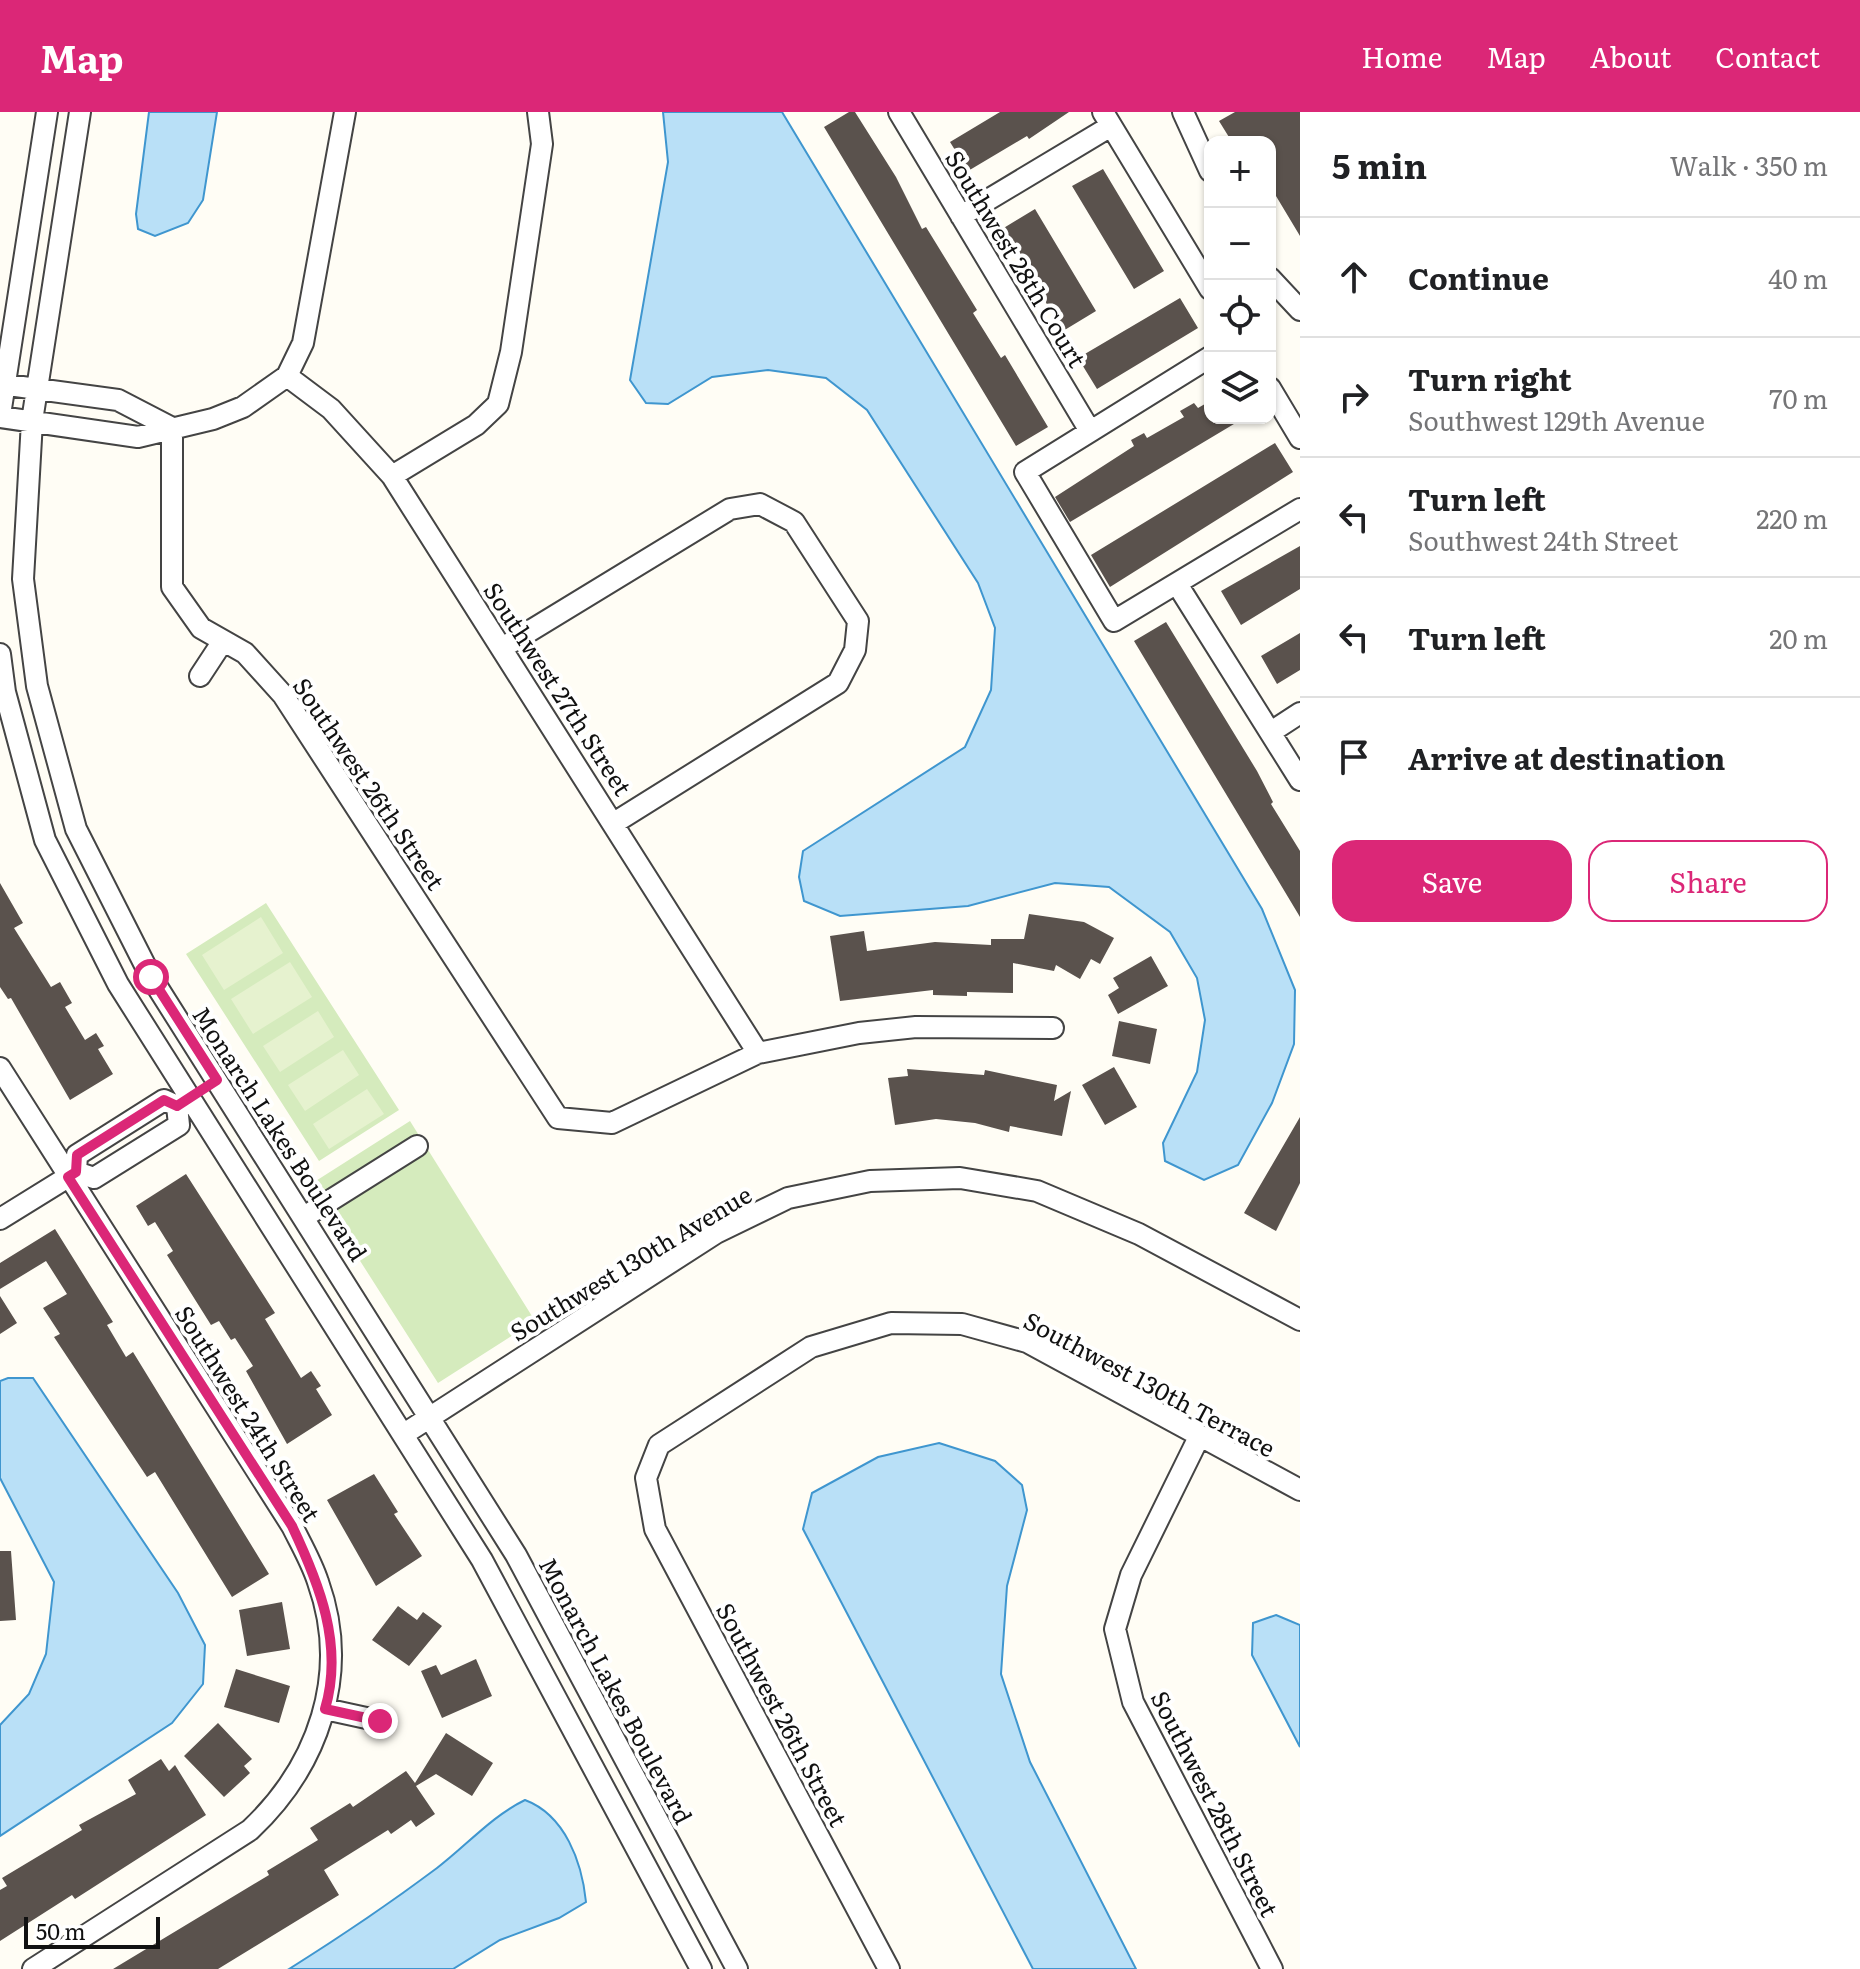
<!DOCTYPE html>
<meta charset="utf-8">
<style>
body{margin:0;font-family:Literata,serif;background:#f6f6f6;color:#202124}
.controls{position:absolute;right:24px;top:24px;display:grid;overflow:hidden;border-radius:16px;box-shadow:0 2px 6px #0004}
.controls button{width:72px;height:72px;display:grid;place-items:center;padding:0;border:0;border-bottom:2px solid #e0e0e0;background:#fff;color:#202124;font:40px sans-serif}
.scale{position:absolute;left:24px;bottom:20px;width:136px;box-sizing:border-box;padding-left:8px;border:4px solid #111;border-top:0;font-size:22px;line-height:28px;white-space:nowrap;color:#111;-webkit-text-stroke:6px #fff;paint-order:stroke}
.stop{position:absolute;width:24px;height:24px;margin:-18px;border:6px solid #db2777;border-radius:50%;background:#fff}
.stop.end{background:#db2777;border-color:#fff;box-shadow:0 2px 8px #0008}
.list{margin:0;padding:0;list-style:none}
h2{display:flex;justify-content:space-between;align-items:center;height:104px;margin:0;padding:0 32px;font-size:34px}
h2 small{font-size:26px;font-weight:400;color:#757577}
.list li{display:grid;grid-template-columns:52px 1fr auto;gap:24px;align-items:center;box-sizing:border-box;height:120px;padding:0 32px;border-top:2px solid #e0e0e0}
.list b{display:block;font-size:30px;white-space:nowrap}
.list p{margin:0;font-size:26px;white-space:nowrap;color:#757577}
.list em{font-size:26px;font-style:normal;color:#757577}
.actions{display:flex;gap:16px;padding:24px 32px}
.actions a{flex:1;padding:18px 0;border:2px solid #db2777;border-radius:24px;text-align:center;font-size:28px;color:#db2777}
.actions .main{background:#db2777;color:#fff}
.icon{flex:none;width:44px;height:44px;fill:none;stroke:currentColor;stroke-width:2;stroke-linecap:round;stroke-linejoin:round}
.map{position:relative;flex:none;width:1300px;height:1857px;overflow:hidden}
header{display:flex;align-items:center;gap:48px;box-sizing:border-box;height:112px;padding:0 40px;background:#db2777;color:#fff}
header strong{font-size:38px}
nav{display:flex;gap:44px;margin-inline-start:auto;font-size:28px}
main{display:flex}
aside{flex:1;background:#fff}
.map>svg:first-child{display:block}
.green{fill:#d5ebbd}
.pitch{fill:#e6f2cf}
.water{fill:#b9e0f7;stroke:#3f96cf;stroke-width:2}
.building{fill:#5a524d}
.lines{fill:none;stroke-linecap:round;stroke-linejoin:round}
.minor-casing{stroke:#444;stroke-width:24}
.minor{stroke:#fff;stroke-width:20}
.route{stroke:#db2777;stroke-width:10}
.labels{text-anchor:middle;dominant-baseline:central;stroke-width:8;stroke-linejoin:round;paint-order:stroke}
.street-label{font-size:24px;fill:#111;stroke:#fff}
</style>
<header>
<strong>Map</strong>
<nav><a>Home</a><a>Map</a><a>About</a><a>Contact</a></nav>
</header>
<main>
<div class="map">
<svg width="1300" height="1857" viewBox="0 0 1300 1857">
<rect width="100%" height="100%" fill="#fffdf5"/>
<path class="green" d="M266,791L399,998L319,1049L186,842Z
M410,1009L535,1209L438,1271L311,1072Z"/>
<path class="pitch" d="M261,805L283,841L224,878L202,843Z
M290,850L312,885L253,922L231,887Z
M318,899L334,925L280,960L263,934Z
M343,938L359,963L305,999L288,973Z
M367,977L384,1002L329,1037L313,1012Z"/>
<path class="water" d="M149,0H217L203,88L188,111L155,124L138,117L136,102Z
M663,0H782L1262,797L1295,878L1294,932L1272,991L1238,1053L1204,1068L1165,1049L1163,1031L1197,960L1205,908L1197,866L1170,820L1109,775L1055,771L968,794L840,804L804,789L799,765L803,739L965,635L991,578L995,516L978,471L867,298L826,266L768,258L712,265L668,292L646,291L630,268L668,50Z
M8,1266H33L178,1481L205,1533L203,1572L172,1611L0,1724V1613L29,1582L46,1542L54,1470L0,1366V1269Z
M939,1331L995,1349L1022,1373L1027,1398L1007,1474L1001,1562L1030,1650L1136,1857H1033L803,1417L812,1381L878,1345Z
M1276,1503L1300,1513V1635L1252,1543L1253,1511Z
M525,1688C565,1703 582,1750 586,1790L559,1806L500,1828L453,1857H289C340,1825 389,1792 437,1756C467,1733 492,1704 525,1688Z"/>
<path class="building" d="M849,0H855L896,65L922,117L926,115L977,198L973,201L1001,246L1005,243L1048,315L1016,334L824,15Z
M1000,0H1069L1029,27L1027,24L968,59L950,30Z
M1235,0H1300V124L1270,74V30H1232L1219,9Z
M1103,57L1164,159L1134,177L1072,74Z
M1035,97L1096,199L1063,219L1002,117Z
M1180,186L1198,216L1097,277L1078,246Z
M1210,289V306H1244L1070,410L1055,385L1134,334L1131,328L1144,321L1147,326L1184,305L1180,299L1194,291L1198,296Z
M1275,331L1293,360L1110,475L1091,443Z
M1300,434V477L1241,513L1221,479Z
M1166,510L1257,659L1273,690L1271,692L1300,739V805L1134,529Z
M1300,521V558L1277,572L1261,544Z
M0,771L23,811L14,816L51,875L60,870L72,891L65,895L85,928L96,921L104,934L98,937L113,962L70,988L11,886L8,887L0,875Z
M1029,802L1084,810L1114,826L1100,852L1091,847L1080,867L1056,853L1054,859L1013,851V881L967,880V884L933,883V878L840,889L830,824L864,819L867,839L935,830L991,833V827H1024Z
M1151,844L1168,874L1118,902L1108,883L1119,876L1113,866Z
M1119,909L1157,917L1150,952L1112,944Z
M1114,955L1137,995L1105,1013L1082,973Z
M907,957L984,963L985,958L1057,973L1054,989L1071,979L1062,1024L1010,1014L1009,1020L975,1011L936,1007L895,1013L888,966L908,964Z
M1300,1005V1071L1276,1119L1244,1101Z
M186,1062L275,1201L265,1207L301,1266L311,1259L321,1274L316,1277L332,1303L287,1332L246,1259L253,1254L235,1226L231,1228L219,1209L211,1213L167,1143L173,1139L155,1110L148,1114L136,1094Z
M55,1117L113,1210L107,1213L126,1245L133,1240L269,1462L232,1485L155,1360L147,1365L54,1225L60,1222L43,1196L67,1182L46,1149L0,1177V1151Z
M0,1184L17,1211L0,1222Z
M374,1362L398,1400L394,1402L422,1444L376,1474L327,1388Z
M0,1439H11L16,1508L0,1509Z
M282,1490L290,1537L247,1544L239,1498Z
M398,1494L417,1508L423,1500L442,1514L409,1554L372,1528Z
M476,1547L492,1584L442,1606L421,1559L436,1553L441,1563Z
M236,1557L290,1574L279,1611L224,1595Z
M218,1611L252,1647L244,1654L250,1661L224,1685L184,1644Z
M446,1621L493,1651L472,1684L436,1662L416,1674L435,1702L416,1715L411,1708L391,1722L388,1718L324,1758L339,1783L218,1857H113L269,1763L267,1759L318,1728L310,1716L350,1691L353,1695L406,1659L415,1671Z
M161,1647L169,1659L175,1653L206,1703L75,1787L72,1783L0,1829V1778L7,1774L2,1766L82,1718L79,1713L136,1682L128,1668Z"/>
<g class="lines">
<defs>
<path id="minor" d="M80,0L32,309L23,467L37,574L76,717L151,865L516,1443L737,1857
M899,0L1090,319
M1103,0L1210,177
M1183,0L1210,59
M961,104L1111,14
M1270,166L1300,198
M1210,245L1025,360L1114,509L1300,397
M287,264L331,297L392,364L758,941
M0,272L118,288L172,316
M1270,276L1300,326
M0,303L47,0
M0,305L138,325L213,307L243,295L287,264L303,231L345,0
M172,316V475L201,516L245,541L283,583L558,1006L612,1011L758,941L859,921L916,915L1053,916
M392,364L476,313L498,292L511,240L542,32L538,0
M1177,472L1300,668
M502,536L730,397L760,392L794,410L858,509L855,538L838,571L614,711
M0,542L5,580L45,728L118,872L482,1448L701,1857
M200,564L223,529
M1271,620L1300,601
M0,956L292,1414C301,1432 312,1451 318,1470C351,1562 318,1654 250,1718L33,1857
M164,988L177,994L179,1013L94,1066L76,1060L77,1043Z
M304,1105L417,1034
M0,1107L76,1060
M404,1322L716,1121L788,1086L870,1069L960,1066L1037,1079L1139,1122L1300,1208
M1199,1325L1131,1463L1115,1517L1133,1590L1272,1857
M325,1597L380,1609
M889,1857L655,1417L646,1366L659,1333L811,1235L891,1211L962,1212L1027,1230L1300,1378"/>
</defs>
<use href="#minor" class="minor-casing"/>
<use href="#minor" class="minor"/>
</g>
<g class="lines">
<path class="route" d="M151,865L217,968L177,994L164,988L77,1043L76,1060L68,1065L292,1414C319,1471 344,1533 325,1597L380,1609"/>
</g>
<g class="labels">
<g class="street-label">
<text transform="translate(1017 146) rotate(59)">Southwest 28th Court</text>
<text transform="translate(559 576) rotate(57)">Southwest 27th Street</text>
<text transform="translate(370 671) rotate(56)">Southwest 26th Street</text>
<text transform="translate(281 1021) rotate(57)">Monarch Lakes Boulevard</text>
<text transform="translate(630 1150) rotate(-31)">Southwest 130th Avenue</text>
<text transform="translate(1150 1271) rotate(28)">Southwest 130th Terrace</text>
<text transform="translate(249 1301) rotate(58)">Southwest 24th Street</text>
<text transform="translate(617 1578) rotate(62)">Monarch Lakes Boulevard</text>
<text transform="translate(783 1602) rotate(62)">Southwest 26th Street</text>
<text transform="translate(1216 1691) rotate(63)">Southwest 28th Street</text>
</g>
</g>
</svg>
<div class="controls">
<button>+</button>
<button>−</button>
<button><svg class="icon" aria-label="locate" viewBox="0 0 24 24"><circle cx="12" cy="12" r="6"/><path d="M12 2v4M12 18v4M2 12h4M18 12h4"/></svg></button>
<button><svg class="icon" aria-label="layers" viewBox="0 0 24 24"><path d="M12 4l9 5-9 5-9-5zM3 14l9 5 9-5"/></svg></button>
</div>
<div class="scale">50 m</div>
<div class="stop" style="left:151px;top:865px"></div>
<div class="stop end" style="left:380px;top:1609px"></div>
</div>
<aside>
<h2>5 min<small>Walk · 350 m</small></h2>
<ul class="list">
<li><svg class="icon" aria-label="ahead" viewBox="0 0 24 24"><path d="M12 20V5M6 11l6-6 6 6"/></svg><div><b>Continue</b></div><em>40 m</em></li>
<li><svg class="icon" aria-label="right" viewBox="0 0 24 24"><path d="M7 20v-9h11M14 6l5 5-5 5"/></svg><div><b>Turn right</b><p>Southwest 129th Avenue</p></div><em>70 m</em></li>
<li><svg class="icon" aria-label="left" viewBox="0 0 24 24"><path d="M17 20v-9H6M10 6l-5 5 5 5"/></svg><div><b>Turn left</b><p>Southwest 24th Street</p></div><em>220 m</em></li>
<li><svg class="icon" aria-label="left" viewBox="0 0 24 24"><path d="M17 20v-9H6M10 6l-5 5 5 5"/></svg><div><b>Turn left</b></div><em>20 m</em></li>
<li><svg class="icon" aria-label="arrive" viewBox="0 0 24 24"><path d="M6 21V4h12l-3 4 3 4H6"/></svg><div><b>Arrive at destination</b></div></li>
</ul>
<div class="actions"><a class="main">Save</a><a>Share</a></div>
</aside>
</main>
